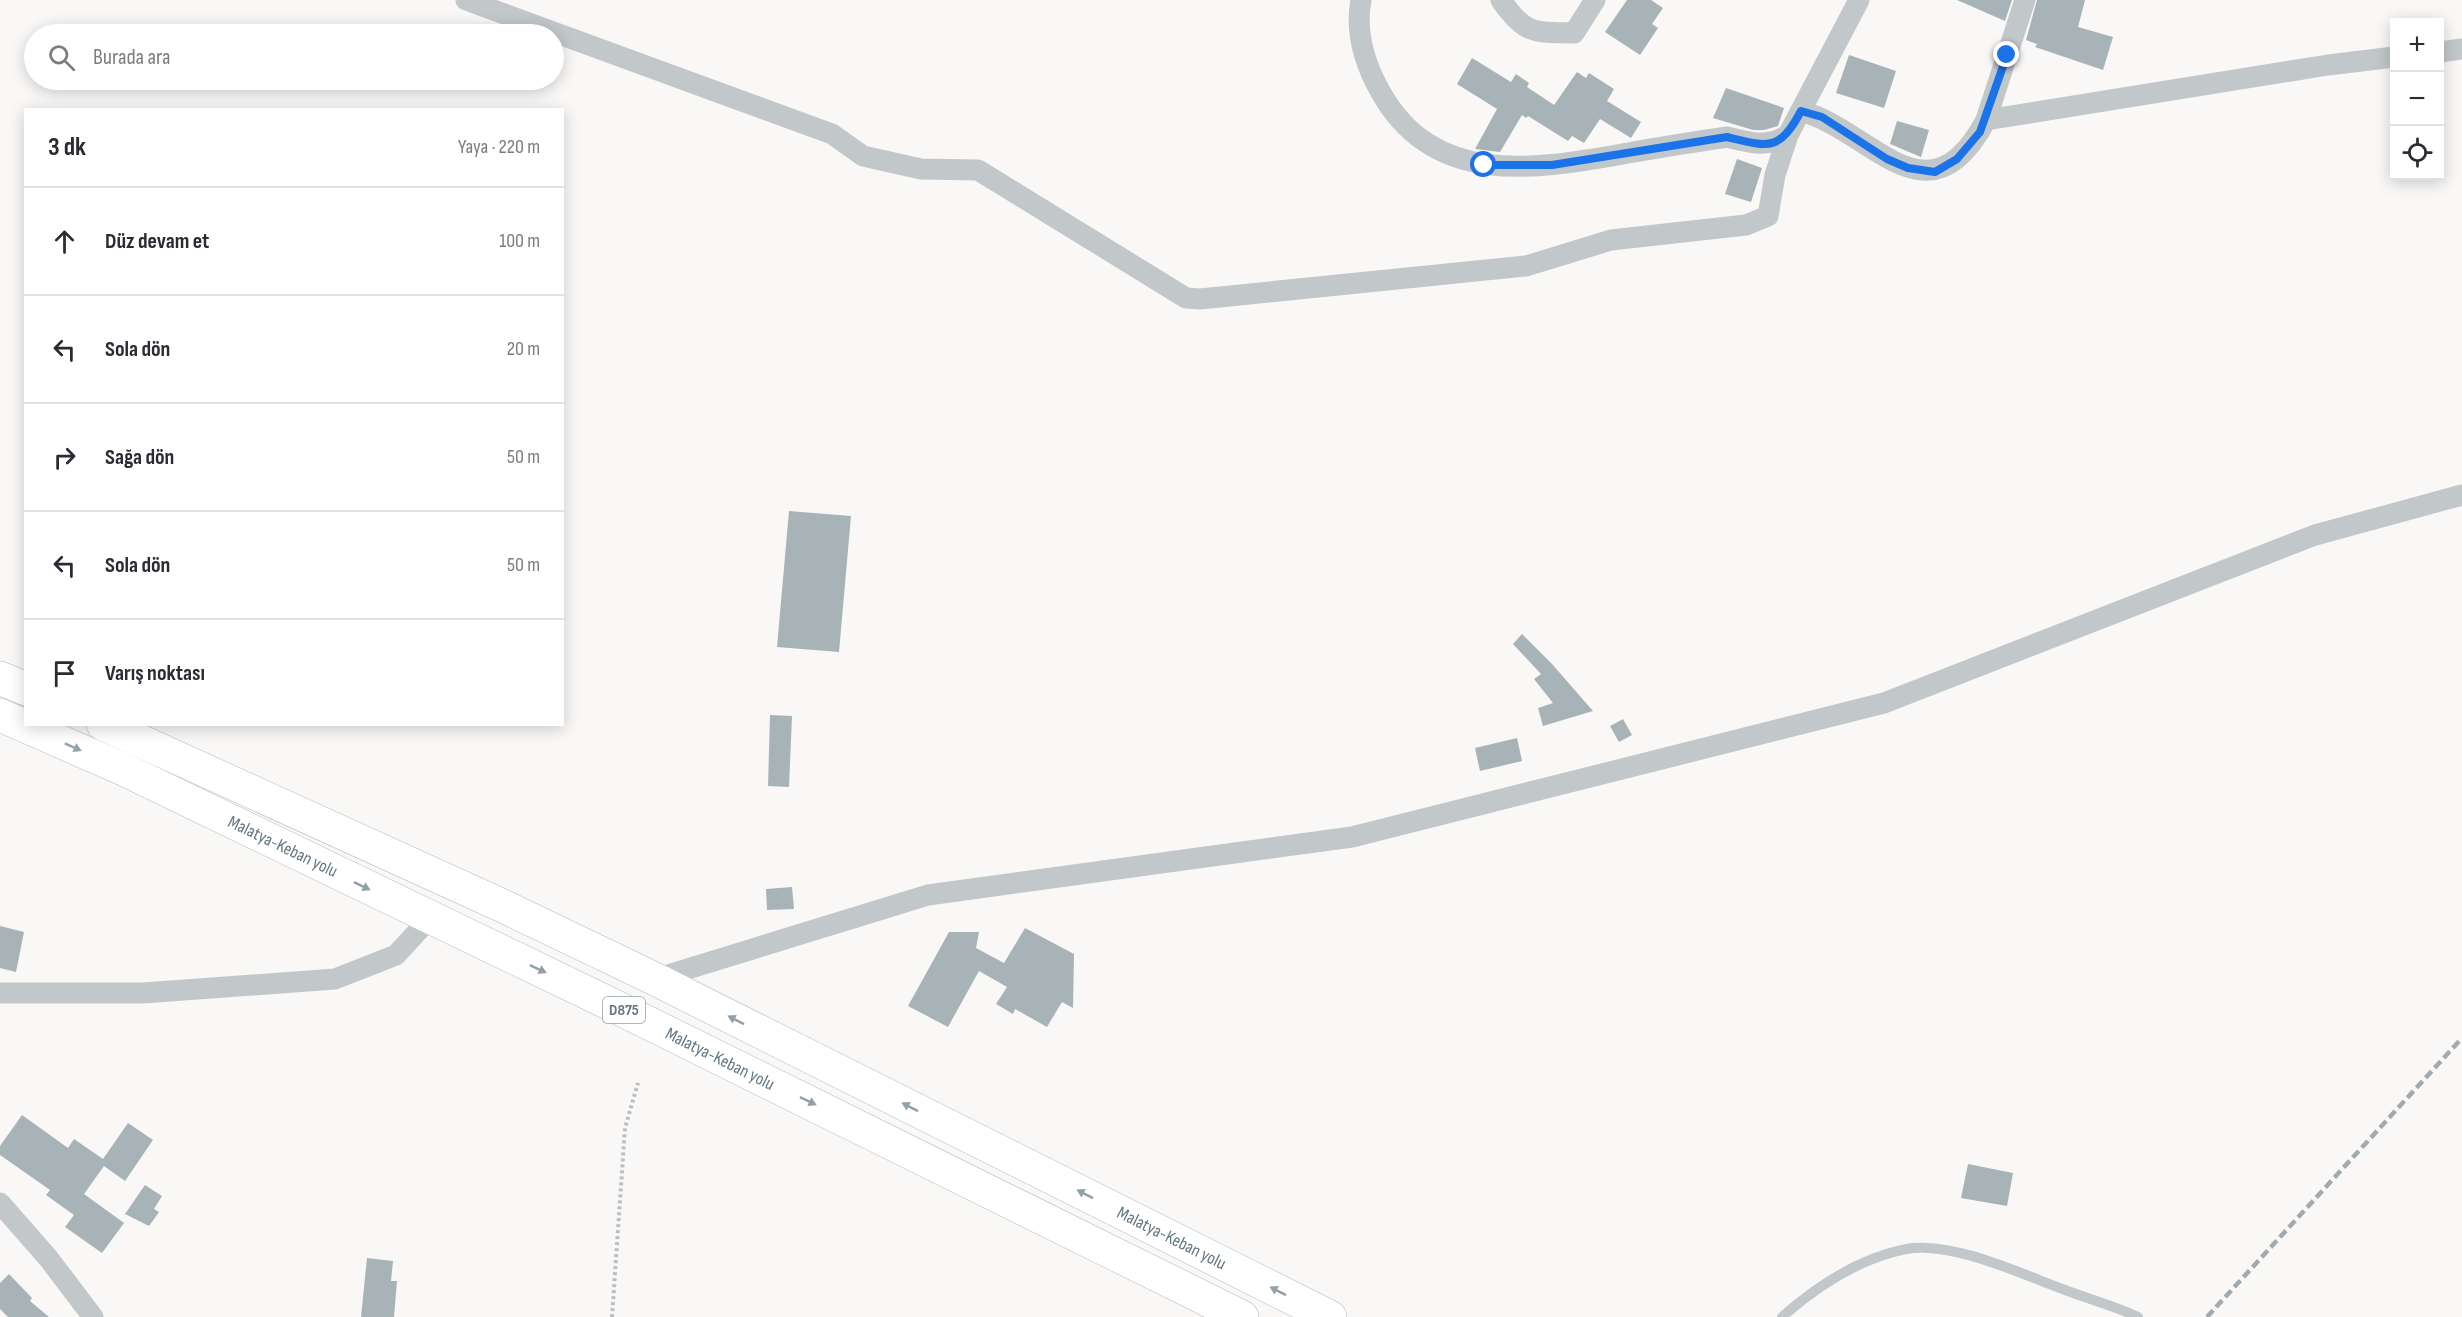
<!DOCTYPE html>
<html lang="tr">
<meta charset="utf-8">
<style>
body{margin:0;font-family:"Sofia Sans Condensed",sans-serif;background:#f2f2f3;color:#2b2b33}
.controls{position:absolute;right:18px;top:18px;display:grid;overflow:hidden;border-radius:0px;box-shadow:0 3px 15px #0003}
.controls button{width:54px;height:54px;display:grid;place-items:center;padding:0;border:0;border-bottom:2px solid #e1e1e2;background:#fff;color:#2b2b33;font:30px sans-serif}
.stop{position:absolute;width:18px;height:18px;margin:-14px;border:4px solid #1a73e8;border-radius:50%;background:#fff}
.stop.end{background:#1a73e8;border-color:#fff;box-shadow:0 2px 6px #0008}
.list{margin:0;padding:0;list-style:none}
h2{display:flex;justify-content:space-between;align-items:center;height:78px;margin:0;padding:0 24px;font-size:26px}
h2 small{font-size:20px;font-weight:400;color:#7c7c81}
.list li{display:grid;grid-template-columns:39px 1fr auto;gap:18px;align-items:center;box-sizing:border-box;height:108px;padding:0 24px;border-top:2px solid #e1e1e2}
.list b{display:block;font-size:22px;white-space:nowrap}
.list em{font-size:20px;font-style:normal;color:#7c7c81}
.icon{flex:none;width:33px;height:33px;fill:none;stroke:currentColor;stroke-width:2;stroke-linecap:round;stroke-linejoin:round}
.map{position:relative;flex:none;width:2462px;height:1317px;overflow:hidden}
.search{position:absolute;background:#fff;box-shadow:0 3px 15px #0003;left:24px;top:24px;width:540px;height:66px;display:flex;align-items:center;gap:15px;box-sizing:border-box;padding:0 21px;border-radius:33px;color:#7c7c81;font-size:22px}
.panel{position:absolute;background:#fff;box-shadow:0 3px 15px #0003;left:24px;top:108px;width:540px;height:618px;border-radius:0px}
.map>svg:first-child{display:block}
.building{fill:#a8b3b7}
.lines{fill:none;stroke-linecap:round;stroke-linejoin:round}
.trunk-casing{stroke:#b3b8bb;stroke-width:34}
.path{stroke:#bcbfc1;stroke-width:4;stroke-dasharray:3 3;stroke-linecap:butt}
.service{stroke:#c2c7ca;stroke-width:10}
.minor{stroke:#c2c7ca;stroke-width:21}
.trunk{stroke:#fff;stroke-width:33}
.rail{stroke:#a1aaae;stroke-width:4.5;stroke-dasharray:9 4.5;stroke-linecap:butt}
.oneway{fill:#92a0a7}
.route{stroke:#1a73e8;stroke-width:8}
.labels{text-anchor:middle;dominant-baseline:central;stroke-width:6;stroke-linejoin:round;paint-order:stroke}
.shield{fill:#fff;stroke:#92a0a7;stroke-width:1.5}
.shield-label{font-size:16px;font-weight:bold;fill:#647881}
.street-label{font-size:18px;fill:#647881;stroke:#fff}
</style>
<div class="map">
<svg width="2462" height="1317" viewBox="0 0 2462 1317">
<rect width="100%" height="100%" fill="#f9f8f6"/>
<path class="building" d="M1627,0H1651L1663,8L1652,24L1658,28L1640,55L1605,32Z
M1957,0H2012L2005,21Z
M2037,0H2085L2078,27L2113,37L2103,70L2035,47L2037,44L2026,40Z
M1849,55L1896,71L1884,108L1836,93Z
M1472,58L1511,82L1516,74L1529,83L1527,87L1554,105L1577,72L1586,78L1589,73L1614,89L1607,101L1641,122L1631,138L1600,119L1584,143L1572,136L1568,141L1528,116L1526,118L1522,115L1500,152L1475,149L1497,109L1457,84Z
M1726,88L1784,108L1778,126L1764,130H1753L1713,118Z
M1897,121L1929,130L1921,157L1890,144Z
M1737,159L1762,168L1751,202L1725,194Z
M789,511L851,516L839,652L777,647Z
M1522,634L1552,664L1593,711L1543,726L1538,708L1553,703L1534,679L1541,674L1513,644Z
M770,715L792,716L789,787L768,786Z
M1623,719L1632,735L1619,742L1610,726Z
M1517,738L1522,761L1480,771L1475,748Z
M792,887L794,909L767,910L766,889Z
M0,926L24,932L16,972L0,968Z
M1025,928L1074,954L1073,1008L1062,1002L1047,1027L1015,1009L1013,1014L996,1004L1007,987L979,971L948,1027L908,1006L949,932H979L976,948L1004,963Z
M22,1115L68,1148L74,1139L103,1159L128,1123L153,1140L125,1181L104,1166L84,1194L124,1223L102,1253L65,1227L74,1215L46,1195L50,1190L0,1155V1146Z
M1968,1164L2013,1173L2007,1206L1961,1198Z
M145,1185L162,1196L154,1209L159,1212L149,1226L125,1214Z
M367,1258L393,1261L391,1281H397L394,1317H361Z
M9,1274L32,1298L30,1301L49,1317H8L0,1309V1283Z"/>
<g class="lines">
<defs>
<g id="trunk">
<path d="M0,678L26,689"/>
<path id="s1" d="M0,715L123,769L598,998L1242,1317"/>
<path id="s2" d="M103,724L503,906L655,979L1330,1317"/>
</g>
</defs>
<use href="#trunk" class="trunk-casing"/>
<path class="path" d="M612,1317L625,1128L638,1083"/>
<path class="service" d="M1782,1317C1816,1287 1860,1258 1906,1249C1953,1241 2021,1274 2065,1290C2089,1299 2115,1306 2138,1317"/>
<path class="minor" d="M466,0L832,134L863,156L921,169L978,170L1186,298L1200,299L1526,266L1611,240L1746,225L1768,216L1775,175L1788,135L1859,0
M1361,0C1355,32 1365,64 1380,91C1434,189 1537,169 1628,153C1661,147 1694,142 1727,137C1750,143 1767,148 1788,135
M1501,0C1525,35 1534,32 1574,33L1595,0
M2440,52L2462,49
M1801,111C1872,130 1928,229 1986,120L2025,0
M1986,120L2328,65L2394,57
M655,979L928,895L1352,837L1884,703L2315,535L2462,495
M0,993H143L335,979L396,955L430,918
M0,1203L49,1259L93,1317"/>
<use href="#trunk" class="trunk"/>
<path class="rail" d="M2207,1317L2462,1038"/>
</g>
<defs><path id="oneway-solid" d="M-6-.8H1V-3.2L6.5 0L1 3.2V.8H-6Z" transform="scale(1.5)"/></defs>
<g class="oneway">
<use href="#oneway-solid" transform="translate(73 747) rotate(24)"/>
<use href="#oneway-solid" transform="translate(362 886) rotate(26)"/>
<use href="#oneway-solid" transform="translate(538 969) rotate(25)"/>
<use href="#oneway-solid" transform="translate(736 1020) rotate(-153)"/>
<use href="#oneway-solid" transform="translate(808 1101) rotate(26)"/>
<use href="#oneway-solid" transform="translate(910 1107) rotate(-153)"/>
<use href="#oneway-solid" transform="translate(1085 1194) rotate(-153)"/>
<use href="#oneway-solid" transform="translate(1278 1291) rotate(-153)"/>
</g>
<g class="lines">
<path class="route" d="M1484,165H1552L1727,137C1769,147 1779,152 1801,111L1822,117L1887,159L1908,168L1935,172L1957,159L1980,132L2007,55"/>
</g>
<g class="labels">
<rect class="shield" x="603" y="997" width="42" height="26" rx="4.5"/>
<g class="shield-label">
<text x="624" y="1010">D875</text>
</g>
<g class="street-label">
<text stroke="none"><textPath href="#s1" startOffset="312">Malatya-Keban yolu</textPath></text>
<text stroke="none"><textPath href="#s1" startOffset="798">Malatya-Keban yolu</textPath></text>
<text stroke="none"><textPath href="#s2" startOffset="1186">Malatya-Keban yolu</textPath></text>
</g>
</g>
</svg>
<div class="controls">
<button>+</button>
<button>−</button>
<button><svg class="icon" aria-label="locate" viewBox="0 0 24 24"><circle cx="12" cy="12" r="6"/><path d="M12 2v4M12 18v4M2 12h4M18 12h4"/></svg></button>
</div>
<div class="stop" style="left:1484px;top:165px"></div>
<div class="stop end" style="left:2007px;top:55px"></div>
<div class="search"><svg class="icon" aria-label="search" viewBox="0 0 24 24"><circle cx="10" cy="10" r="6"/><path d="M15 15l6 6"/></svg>Burada ara</div>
<section class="panel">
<h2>3 dk<small>Yaya · 220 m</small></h2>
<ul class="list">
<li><svg class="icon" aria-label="ahead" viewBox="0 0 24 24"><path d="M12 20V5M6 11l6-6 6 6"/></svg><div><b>Düz devam et</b></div><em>100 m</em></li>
<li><svg class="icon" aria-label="left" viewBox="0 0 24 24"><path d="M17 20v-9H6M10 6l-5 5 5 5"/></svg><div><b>Sola dön</b></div><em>20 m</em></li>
<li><svg class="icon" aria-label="right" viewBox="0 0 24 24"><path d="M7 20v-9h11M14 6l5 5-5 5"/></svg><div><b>Sağa dön</b></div><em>50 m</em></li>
<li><svg class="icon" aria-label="left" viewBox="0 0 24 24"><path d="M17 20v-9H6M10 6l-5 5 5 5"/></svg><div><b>Sola dön</b></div><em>50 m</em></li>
<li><svg class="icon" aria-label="arrive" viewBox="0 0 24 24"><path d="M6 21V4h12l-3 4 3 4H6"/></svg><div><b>Varış noktası</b></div></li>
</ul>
</section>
</div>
